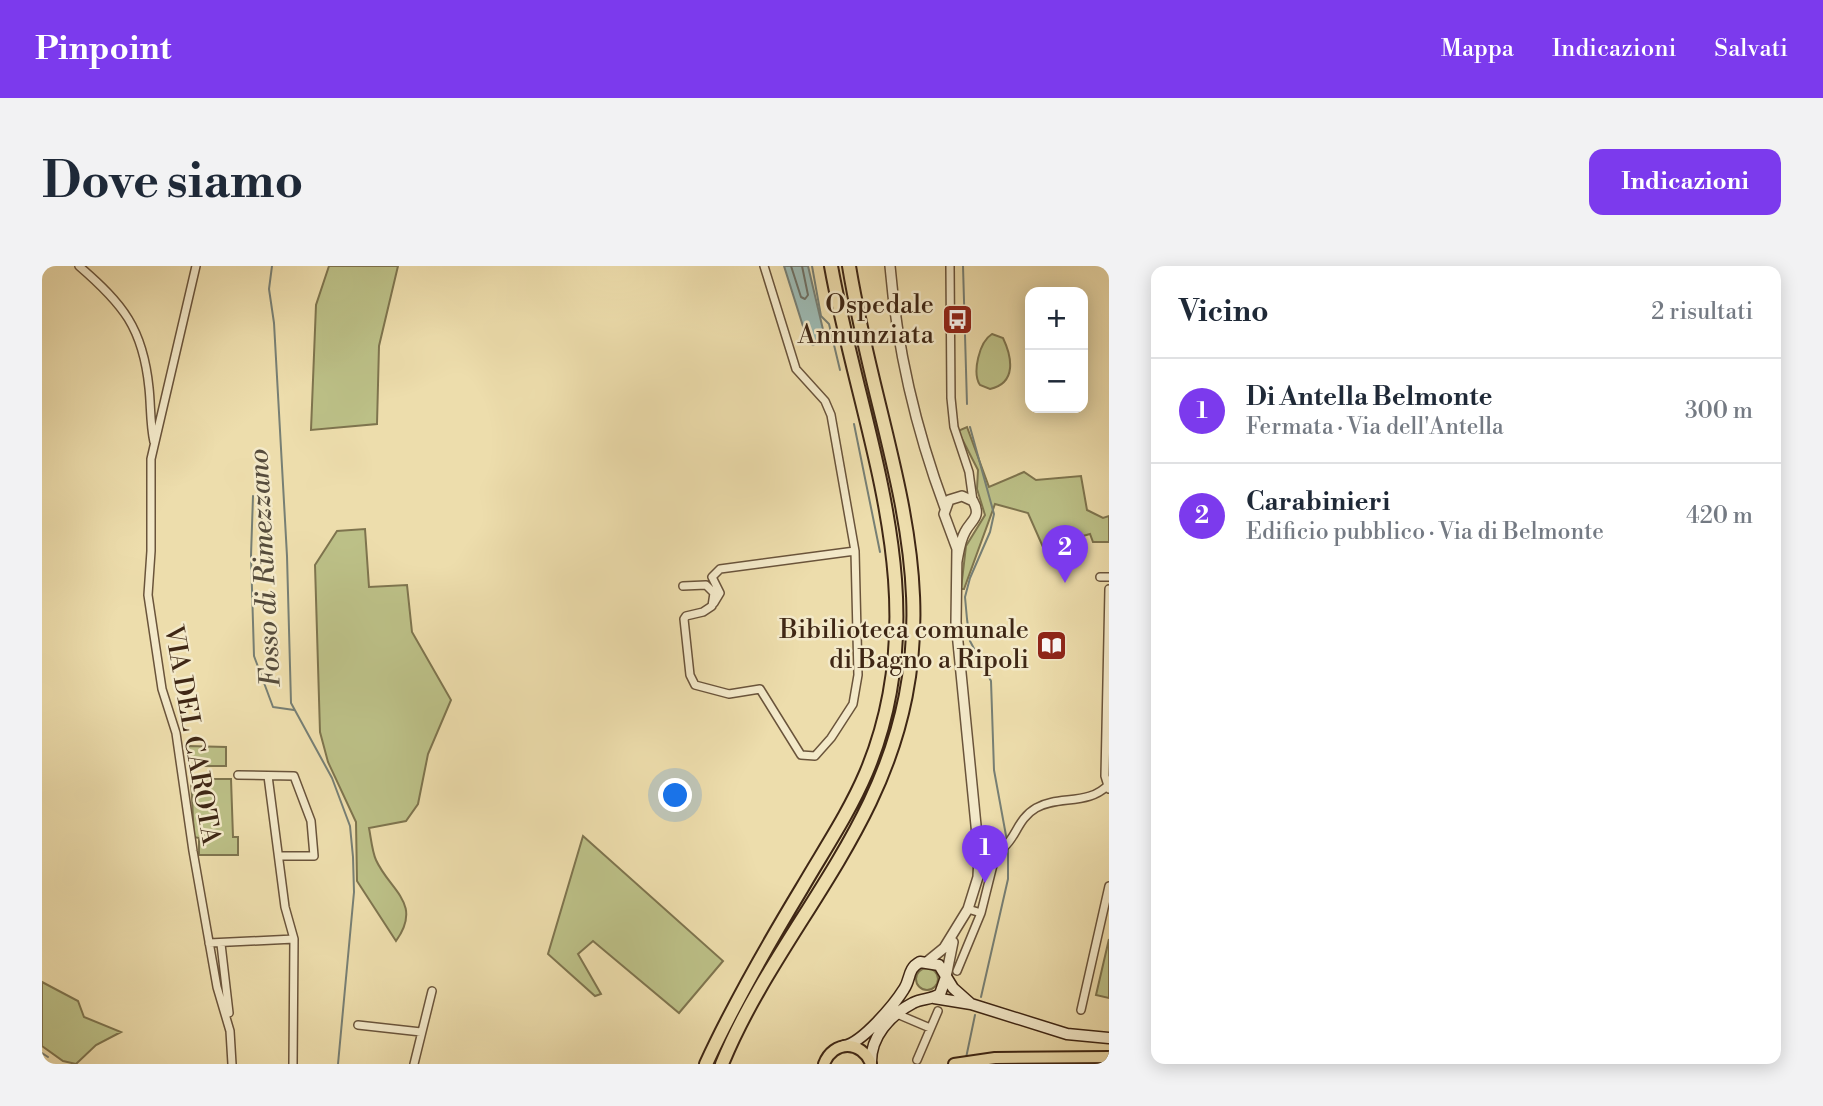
<!DOCTYPE html>
<html lang="it">
<meta charset="utf-8">
<style>
body{margin:0;font-family:"Libre Bodoni",serif;background:#f2f2f3;color:#1f2937}
.controls{position:absolute;right:21px;top:21px;display:grid;overflow:hidden;border-radius:14px;box-shadow:0 4px 18px #0003}
.controls button{width:63px;height:63px;display:grid;place-items:center;padding:0;border:0;border-bottom:2px solid #e0e1e3;background:#fff;color:#1f2937;font:35px sans-serif}
.you{position:absolute;left:634px;top:530px;width:24px;height:24px;margin:-18px;border:5px solid #fff;border-radius:50%;background:#1a73e8;box-shadow:0 0 0 10px #1a73e833}
.badge{display:grid;place-items:center;width:46px;height:46px;border-radius:50%;background:#7c3aed;color:#fff;font-size:23px;font-weight:700}
.pin{position:absolute;translate:-50% -58px;filter:drop-shadow(0 2px 4px #0008)}
.pin::after{content:'';position:absolute;top:37px;width:24px;height:21px;background:inherit;clip-path:polygon(0 0,100% 0,50% 100%)}
.list{margin:0;padding:0;list-style:none}
h2{display:flex;justify-content:space-between;align-items:center;height:91px;margin:0;padding:0 28px;font-size:30px}
h2 small{font-size:23px;font-weight:400;color:#747a83}
.list li{display:grid;grid-template-columns:46px 1fr auto;gap:21px;align-items:center;box-sizing:border-box;height:105px;padding:0 28px;border-top:2px solid #e0e1e3}
.list b{display:block;font-size:26px;white-space:nowrap}
.list p{margin:0;font-size:23px;white-space:nowrap;color:#747a83}
.list em{font-size:23px;font-style:normal;color:#747a83}
.map{position:relative;flex:none;width:1067px;height:798px;overflow:hidden;border-radius:14px}
header{display:flex;align-items:center;gap:42px;box-sizing:border-box;height:98px;padding:0 35px;background:#7c3aed;color:#fff}
header strong{font-size:33px}
nav{display:flex;gap:38px;margin-inline-start:auto;font-size:24px}
.intro{display:flex;align-items:center;justify-content:space-between;box-sizing:border-box;height:168px;padding:0 42px}
h1{margin:0;font-size:49px}
.button{padding:18px 32px;border-radius:14px;background:#7c3aed;color:#fff;font-size:24px;font-weight:700}
main{display:flex;gap:42px;padding:0 42px}
aside{flex:1;background:#fff;border-radius:14px;box-shadow:0 4px 18px #0003}
.map>svg:first-child{display:block}
.green{fill:#bcc087;stroke:#7e744e;stroke-width:2}
.water{fill:#9dbab3;stroke:#777f74;stroke-width:2}
.lines{fill:none;stroke-linecap:round;stroke-linejoin:round}
.shore{stroke:#6e7064;stroke-width:2}
.stream{stroke:#777f74;stroke-width:2}
.minor-casing{stroke:#6a543b;stroke-width:10}
.tertiary-casing{stroke:#6a543b;stroke-width:12}
.secondary-casing{stroke:#3f2715;stroke-width:13}
.primary-casing{stroke:#3f2715;stroke-width:14}
.motorway-casing{stroke:#3f2715;stroke-width:16}
.minor{stroke:#f3e9c9;stroke-width:7}
.tertiary{stroke:#f3e9c9;stroke-width:9}
.secondary{stroke:#f3e9c9;stroke-width:10}
.primary{stroke:#edddac;stroke-width:10}
.motorway{stroke:#edddac;stroke-width:12}
.labels{text-anchor:middle;dominant-baseline:central;stroke-width:5;stroke-linejoin:round;paint-order:stroke}
.poi-label{font-size:26px;fill:#3f2715;stroke:#f3e9c9;text-anchor:end}
.street-label{font-size:26px;fill:#3f2715;stroke:#f3e9c9}
.water-label{font-size:28px;font-style:italic;fill:#564c3c;stroke:#f3e9c9}
</style>
<header>
<strong>Pinpoint</strong>
<nav><a>Mappa</a><a>Indicazioni</a><a>Salvati</a></nav>
</header>
<div class="intro"><h1>Dove siamo</h1><a class="button">Indicazioni</a></div>
<main>
<div class="map">
<svg width="1067" height="798" viewBox="0 0 1067 798">
<rect width="100%" height="100%" fill="#edddac"/>
<filter id="stains"><feTurbulence type="fractalNoise" baseFrequency=".00286" numOctaves="4"/><feColorMatrix values="0 0 0 0 .2 0 0 0 0 .09 0 0 0 0 .02 0 0 0 .5 -.17"/></filter>
<radialGradient id="worn" r=".72"><stop offset=".6" stop-color="#630" stop-opacity="0"/><stop offset="1" stop-color="#630" stop-opacity=".3"/></radialGradient>
<path class="green" d="M287,0H356L337,80L335,158L269,164L274,39Z
M950,68L961,72C970,91 975,117 948,123L938,119C930,107 937,76 950,68Z
M925,161L947,221L982,206L994,214L1039,210L1045,244L1061,252L1067,250V276H1051L1048,268L1001,281L986,247L953,238L922,323H919L924,280L943,249L935,223L936,204L916,165Z
M323,263L327,321L365,319L370,366L409,434L386,488L376,538L364,555L327,562C329,572 330,585 334,594C348,625 381,637 354,675L315,615L314,556L286,496L278,466L273,299L295,265Z
M146,480L184,481V500H146Z
M149,513H189L191,571H196V589H157V572L152,571Z
M541,570L681,695L637,747L551,675L536,688L559,728L553,730L506,688Z
M1067,673V732L1054,729Z
M874 713a11 11 0 1 1 22 0a11 11 0 1 1-22 0Z
M0,716L36,735L42,751L79,766L54,779L34,798L21,795L0,780Z"/>
<path class="water" d="M742,0H766L783,72L771,79L766,76Z"/>
<g class="lines">
<path class="shore" d="M749,0L759,31L763,33L766,29L760,0"/>
<path class="stream" d="M230,0L227,23L232,57L245,290L249,437L290,512L308,560L311,591L312,626L296,798
M770,0L779,50L787,58L798,104
M921,0L925,138
M782,67L791,75
M812,158L838,286
M928,161L952,248L948,266L928,312L923,331L925,353L928,375L949,415L952,504L965,575
M211,230L209,290L212,390L231,441L252,444
M939,731L966,613V581
M0,787L6,791
M924,792L933,749"/>
<defs>
<path id="minor" d="M37,0C81,38 101,62 107,122C109,140 108,158 112,176
M154,0L109,193V285L106,329L120,423L134,467L151,585L175,721L188,765L190,798
M908,0L909,132L912,161L927,206L931,235
M1058,311H1067
M641,320L664,319L672,327L670,340L661,346L644,350L642,353L648,409L653,419L687,428L718,423L759,489L773,490L789,472L811,438L816,409L813,285L789,149L783,135L754,103L722,0
M1067,323L1063,510L1067,523
M672,337L678,327L670,311L678,303L813,285
M196,509L252,510L269,555L272,590H238
M226,510L243,641L252,673L251,798
M937,590C977,587 968,557 994,542C1017,529 1047,540 1067,518
M939,647L954,587
M167,677L252,673
M179,678L187,747
M915,705L939,647L926,643
M1039,744L1067,620
M855,748L888,762
M316,759L379,766
M875,794L896,745
M372,798L390,725"/>
<path id="tertiary" d="M848,0C855,83 874,164 903,242
M886,695L902,682L926,643L936,611L937,590L914,356L915,283L902,248L907,234L920,230L931,235C940,251 929,254 923,266C918,275 917,285 915,295
M904,711L911,676"/>
<path id="secondary" d="M892,732L929,738L1025,768L1067,772
M802,780C820,777 852,739 862,723C869,713 865,703 878,696L897,699L911,722L929,738
M829,798C828,771 848,749 871,737C880,732 889,734 898,728L904,711"/>
<path id="primary" d="M782,798C791,774 820,774 829,798
M912,798L953,792L1067,791"/>
<path id="motorway" d="M664,798C692,737 725,680 760,622C782,584 807,547 824,507C897,334 820,172 789,0
M680,798C718,705 785,626 828,536C922,339 839,195 807,0"/>
</defs>
<use href="#minor" class="minor-casing"/>
<use href="#tertiary" class="tertiary-casing"/>
<use href="#secondary" class="secondary-casing"/>
<use href="#primary" class="primary-casing"/>
<use href="#motorway" class="motorway-casing"/>
<use href="#minor" class="minor"/>
<use href="#tertiary" class="tertiary"/>
<use href="#secondary" class="secondary"/>
<use href="#primary" class="primary"/>
<use href="#motorway" class="motorway"/>
</g>
<defs>
<symbol id="bus-square" viewBox="-11 -11 22 22"><rect x="-9" y="-9" width="18" height="18" rx="4" fill="#8f2418" stroke="#f3e9c9"/><path d="M-5-6H5V4H4V6H2V4H-2V6H-4V4H-5ZM-3.5-4V0h7V-4ZM-3.5 1.2v1.5H-2V1.2ZM2 1.2v1.5H3.5V1.2Z" fill="#fff"/></symbol>
<symbol id="library-square" viewBox="-11 -11 22 22"><rect x="-9" y="-9" width="18" height="18" rx="4" fill="#8f2418" stroke="#f3e9c9"/><path d="M-6-4Q-3-5.5-.7-3.5V5Q-3 3-6 4ZM6-4Q3-5.5 .7-3.5V5Q3 3 6 4Z" fill="#fff"/></symbol>
</defs>
<g fill-rule="evenodd">
<use href="#bus-square" x="898" y="36" width="35" height="35"/>
<use href="#library-square" x="992" y="362" width="35" height="35"/>
</g>
<g class="labels">
<g class="poi-label">
<text x="892" y="39">Ospedale<tspan x="892" dy="30">Annunziata</tspan></text>
<text x="987" y="364">Bibilioteca comunale<tspan x="987" dy="30">di Bagno a Ripoli</tspan></text>
</g>
<g class="street-label">
<text transform="translate(150 469) rotate(80)">VIA DEL CAROTA</text>
</g>
<g class="water-label">
<text transform="translate(223 302) rotate(-93)">Fosso di Rimezzano</text>
</g>
</g>
<rect width="100%" height="100%" filter="url(#stains)"/>
<rect width="100%" height="100%" fill="url(#worn)"/>
</svg>
<div class="controls">
<button>+</button>
<button>−</button>
</div>
<div class="you"></div>
<div class="pin badge" style="left:943px;top:617px">1</div>
<div class="pin badge" style="left:1023px;top:317px">2</div>
</div>
<aside>
<h2>Vicino<small>2 risultati</small></h2>
<ul class="list">
<li><span class="badge">1</span><div><b>Di Antella Belmonte</b><p>Fermata · Via dell'Antella</p></div><em>300 m</em></li>
<li><span class="badge">2</span><div><b>Carabinieri</b><p>Edificio pubblico · Via di Belmonte</p></div><em>420 m</em></li>
</ul>
</aside>
</main>
